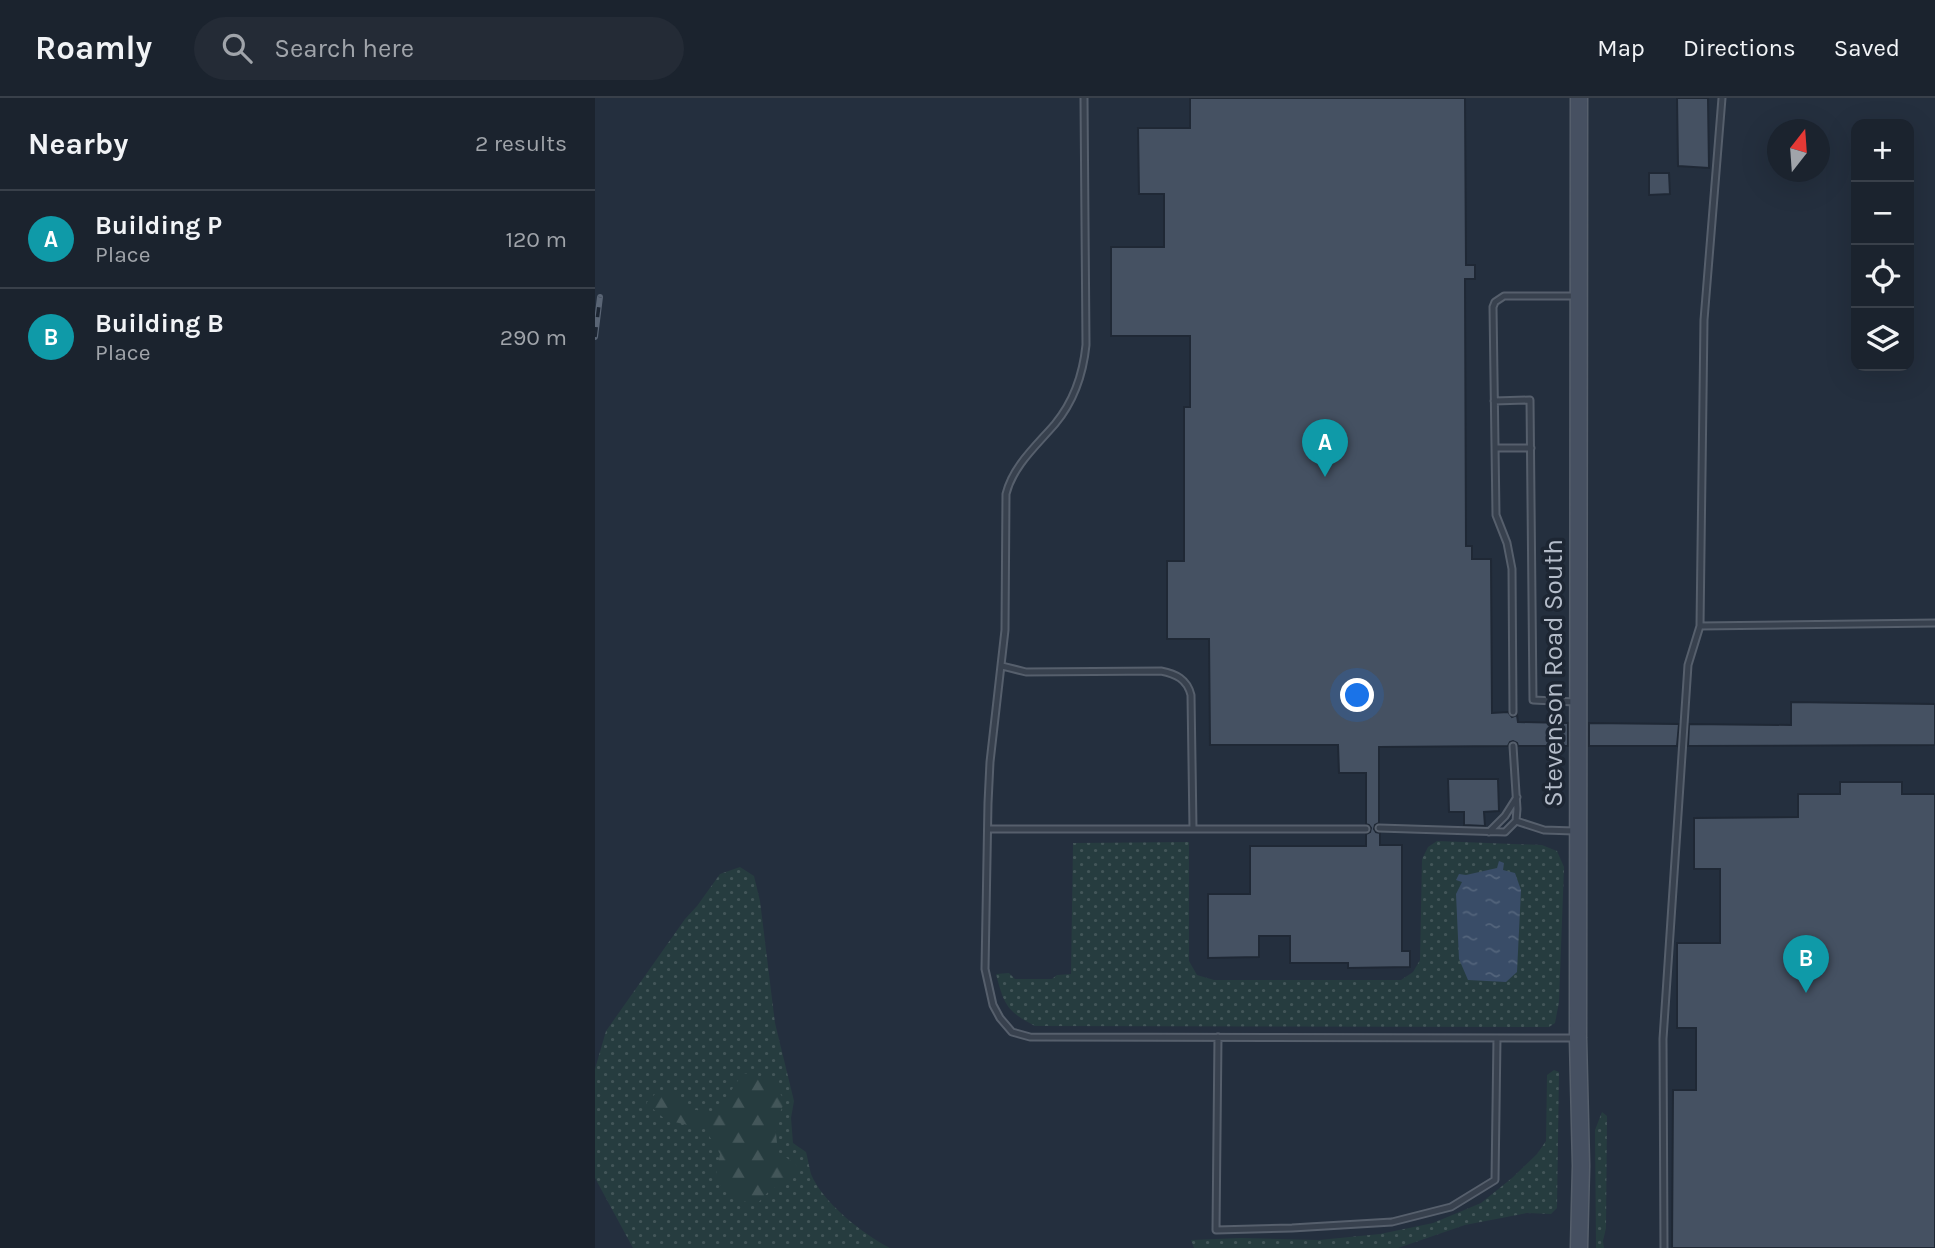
<!DOCTYPE html>
<meta charset="utf-8">
<style>
body{margin:0;font-family:Karla,sans-serif;background:#242b36;color:#f1f3f6}
.controls{position:absolute;right:21px;top:21px;display:grid;overflow:hidden;border-radius:14px;box-shadow:0 7px 28px #0002}
.controls button{width:63px;height:63px;display:grid;place-items:center;padding:0;border:0;border-bottom:2px solid #39404a;background:#1b232e;color:#f1f3f6;font:35px sans-serif}
.compass{position:absolute;left:1172px;top:21px;width:63px;height:63px;border-radius:50%;background:#1b232e;box-shadow:0 7px 28px #0002;rotate:17deg}
.you{position:absolute;left:763px;top:598px;width:24px;height:24px;margin:-18px;border:5px solid #fff;border-radius:50%;background:#1a73e8;box-shadow:0 0 0 10px #1a73e833}
.badge{display:grid;place-items:center;width:46px;height:46px;border-radius:50%;background:#8ab4f8;color:#fff;font-size:23px;font-weight:700}
.pin{position:absolute;translate:-50% -58px;filter:drop-shadow(0 2px 4px #0008)}
.pin::after{content:'';position:absolute;top:37px;width:24px;height:21px;background:inherit;clip-path:polygon(0 0,100% 0,50% 100%)}
.list{margin:0;padding:0;list-style:none}
h2{display:flex;justify-content:space-between;align-items:center;height:91px;margin:0;padding:0 28px;font-size:30px}
h2 small{font-size:23px;font-weight:400;color:#a0a4aa}
.list li{display:grid;grid-template-columns:46px 1fr auto;gap:21px;align-items:center;box-sizing:border-box;height:98px;padding:0 28px;border-top:2px solid #39404a}
.list b{display:block;font-size:26px;white-space:nowrap}
.list p{margin:0;font-size:23px;white-space:nowrap;color:#a0a4aa}
.list em{font-size:23px;font-style:normal;color:#a0a4aa}
.icon{flex:none;width:38px;height:38px;fill:none;stroke:currentColor;stroke-width:2;stroke-linecap:round;stroke-linejoin:round}
.map{position:relative;flex:none;width:1340px;height:1150px;overflow:hidden}
header{display:flex;align-items:center;gap:42px;box-sizing:border-box;height:98px;padding:0 35px;background:#1b232e;border-bottom:2px solid #39404a}
header strong{font-size:33px}
nav{display:flex;gap:38px;margin-inline-start:auto;font-size:24px}
.search{width:490px;height:63px;background:#242b36;display:flex;align-items:center;gap:18px;box-sizing:border-box;padding:0 24px;border-radius:38px;color:#a0a4aa;font-size:26px}
main{display:flex}
aside{flex:1;background:#1b232e}
.map>svg:first-child{display:block}
.grass{fill:url(#grass-dots)}
.forest{fill:url(#forest-firs)}
.water{fill:url(#water-ripples)}
.building{fill:#455162;stroke:#1f2835;stroke-width:2}
.lines{fill:none;stroke-linecap:round;stroke-linejoin:round}
.lane-casing{stroke:#565f6c;stroke-width:9}
.secondary-casing{stroke:#565f6c;stroke-width:19}
.lane{stroke:#38414e;stroke-width:5}
.secondary{stroke:#465061;stroke-width:16}
.rail-casing{stroke:#5a6575;stroke-width:6}
.rail{stroke:#1d2633;stroke-width:3.5;stroke-dasharray:10;stroke-linecap:butt}
.labels{text-anchor:middle;dominant-baseline:central;stroke-width:7;stroke-linejoin:round;paint-order:stroke}
.street-label{font-size:26px;fill:#b4bcc9;stroke:#1d2633}
</style>
<header>
<strong>Roamly</strong>
<div class="search"><svg class="icon" aria-label="search" viewBox="0 0 24 24"><circle cx="10" cy="10" r="6"/><path d="M15 15l6 6"/></svg>Search here</div>
<nav><a>Map</a><a>Directions</a><a>Saved</a></nav>
</header>
<main>
<aside>
<h2>Nearby<small>2 results</small></h2>
<ul class="list">
<li><span class="badge" style="background:#0f9aa8">A</span><div><b>Building P</b><p>Place</p></div><em>120 m</em></li>
<li><span class="badge" style="background:#0f9aa8">B</span><div><b>Building B</b><p>Place</p></div><em>290 m</em></li>
</ul>
</aside>
<div class="map">
<svg width="1340" height="1150" viewBox="0 0 1340 1150">
<defs>
<pattern id="grass-dots" width="8" height="8" patternUnits="userSpaceOnUse" patternTransform="scale(1.75)"><rect width="8" height="8" fill="#263c3f"/><path d="M2 2h.1M6 6h.1" fill="none" stroke="#435659" stroke-width="1.8" stroke-linecap="round"/></pattern>
<pattern id="forest-firs" width="22" height="20" patternUnits="userSpaceOnUse" patternTransform="scale(1.75)"><rect width="22" height="20" fill="#263c3f"/><path d="M5 1l3.5 6h-7zM16 11l3.5 6h-7z" fill="#435659"/></pattern>
<pattern id="water-ripples" width="26" height="14" patternUnits="userSpaceOnUse" patternTransform="scale(1.75)"><rect width="26" height="14" fill="#394c67"/><path d="M2 4q2-2 4 0t4 0M15 11q2-2 4 0t4 0" fill="none" stroke="#53647b"/></pattern>
</defs>
<rect width="100%" height="100%" fill="#242f3e"/>
<path class="grass" d="M842,743L947,747L962,753L969,769L964,904L960,925L954,929L440,928C411,913 409,906 401,876L414,875L420,881H457L462,877L476,876L478,745L594,744V863L602,877L619,882H806L818,874L825,862L827,761L833,749Z
M145,769L159,778L165,803L180,925L199,1003L196,1020L198,1045L211,1054C213,1061 214,1069 216,1076C228,1105 268,1136 295,1150H38L0,1080V971L11,933L90,821L102,808L125,776Z
M959,972L964,974L962,1110L956,1116L932,1115L870,1127L803,1150H599L596,1142L646,1140L724,1142L785,1136L838,1125L886,1105L917,1080L942,1056L951,1043L952,977Z
M1007,1014L1012,1018L1011,1130L1008,1143L1009,1150H1001L1000,1032Z"/>
<path class="forest" d="M148,975L175,980L190,1003L180,1026L183,1054L202,1067L194,1083L175,1092L161,1107L135,1099L120,1081L125,1056L110,1031L71,1022L51,1005L64,992L80,993L95,1011L121,1015Z"/>
<path class="water" d="M904,763L909,765L908,772L920,775L926,792L922,874L911,884L873,882L864,861L861,796L867,784L861,782L864,776L871,777L902,770Z"/>
<path class="building" d="M595,0H870L871,167H880V181H870L871,448H877V461H896L897,615L913,614L917,619L922,617L923,624L973,625V648H923L922,645L918,643L915,644L913,648L784,649V725L780,727L779,731L781,734L785,735V747H807V853H815V869L753,870V865H695V838H664V859L613,860V796H655V748H771V736L775,734L776,730L774,727L771,726V675H744L743,647H615L614,541H572V463H589V309H595V238H516V149H569V96H544L543,30H595Z
M1082,0H1113L1114,70L1083,68Z
M1054,75H1074L1075,96L1054,97Z
M1196,604L1340,606V647L1093,648L1094,626L1196,627Z
M994,625L1084,626L1082,648H994Z
M853,681H903L904,713L889,714L890,728L869,727V714H854Z
M1245,684H1307V696H1340V1150H1077L1078,992H1101V930H1082V845H1125V771H1099V720L1203,719V696H1245Z"/>
<g class="lines">
<defs>
<path id="lane" d="M489,0L491,247C488,277 479,303 460,326C441,348 418,368 411,396L410,532L395,664L393,705L390,871L398,907L405,920L417,934L435,939L979,940
M1127,0L1109,222L1105,528L1340,525
M899,303L935,302L938,602L980,604
M900,350H936
M407,568L431,574L566,573C581,576 592,581 596,597L598,730
M918,614L917,471L912,445L901,417L898,209L900,204L909,198H980
M921,723L949,732L979,733
M784,730L910,734L921,723L922,711L918,648
M393,731H771
M894,734L910,718L922,699
M623,939L621,1132L697,1130L797,1124L856,1109L900,1082L902,940
M1069,1150L1068,941L1093,567L1105,528"/>
<path id="secondary" d="M984,0L983,940L986,1068L984,1150"/>
</defs>
<use href="#lane" class="lane-casing"/>
<use href="#secondary" class="secondary-casing"/>
<use href="#lane" class="lane"/>
<use href="#secondary" class="secondary"/>
<defs>
<path id="rail" d="M0,239L5,199"/>
</defs>
<use href="#rail" class="rail-casing"/>
<use href="#rail" class="rail"/>
</g>
<g class="labels">
<g class="street-label">
<text transform="translate(958 575) rotate(-90)">Stevenson Road South</text>
</g>
</g>
</svg>
<div class="controls">
<button>+</button>
<button>−</button>
<button><svg class="icon" aria-label="locate" viewBox="0 0 24 24"><circle cx="12" cy="12" r="6"/><path d="M12 2v4M12 18v4M2 12h4M18 12h4"/></svg></button>
<button><svg class="icon" aria-label="layers" viewBox="0 0 24 24"><path d="M12 4l9 5-9 5-9-5zM3 14l9 5 9-5"/></svg></button>
</div>
<svg class="compass" viewBox="-18 -18 36 36"><path d="M0-13l5 13h-10z" fill="#e53935"/><path d="M0 13l5-13h-10z" fill="#a0a4aa"/></svg>
<div class="you"></div>
<div class="pin badge" style="left:730px;top:379px;background:#0f9aa8">A</div>
<div class="pin badge" style="left:1211px;top:895px;background:#0f9aa8">B</div>
</div>
</main>
